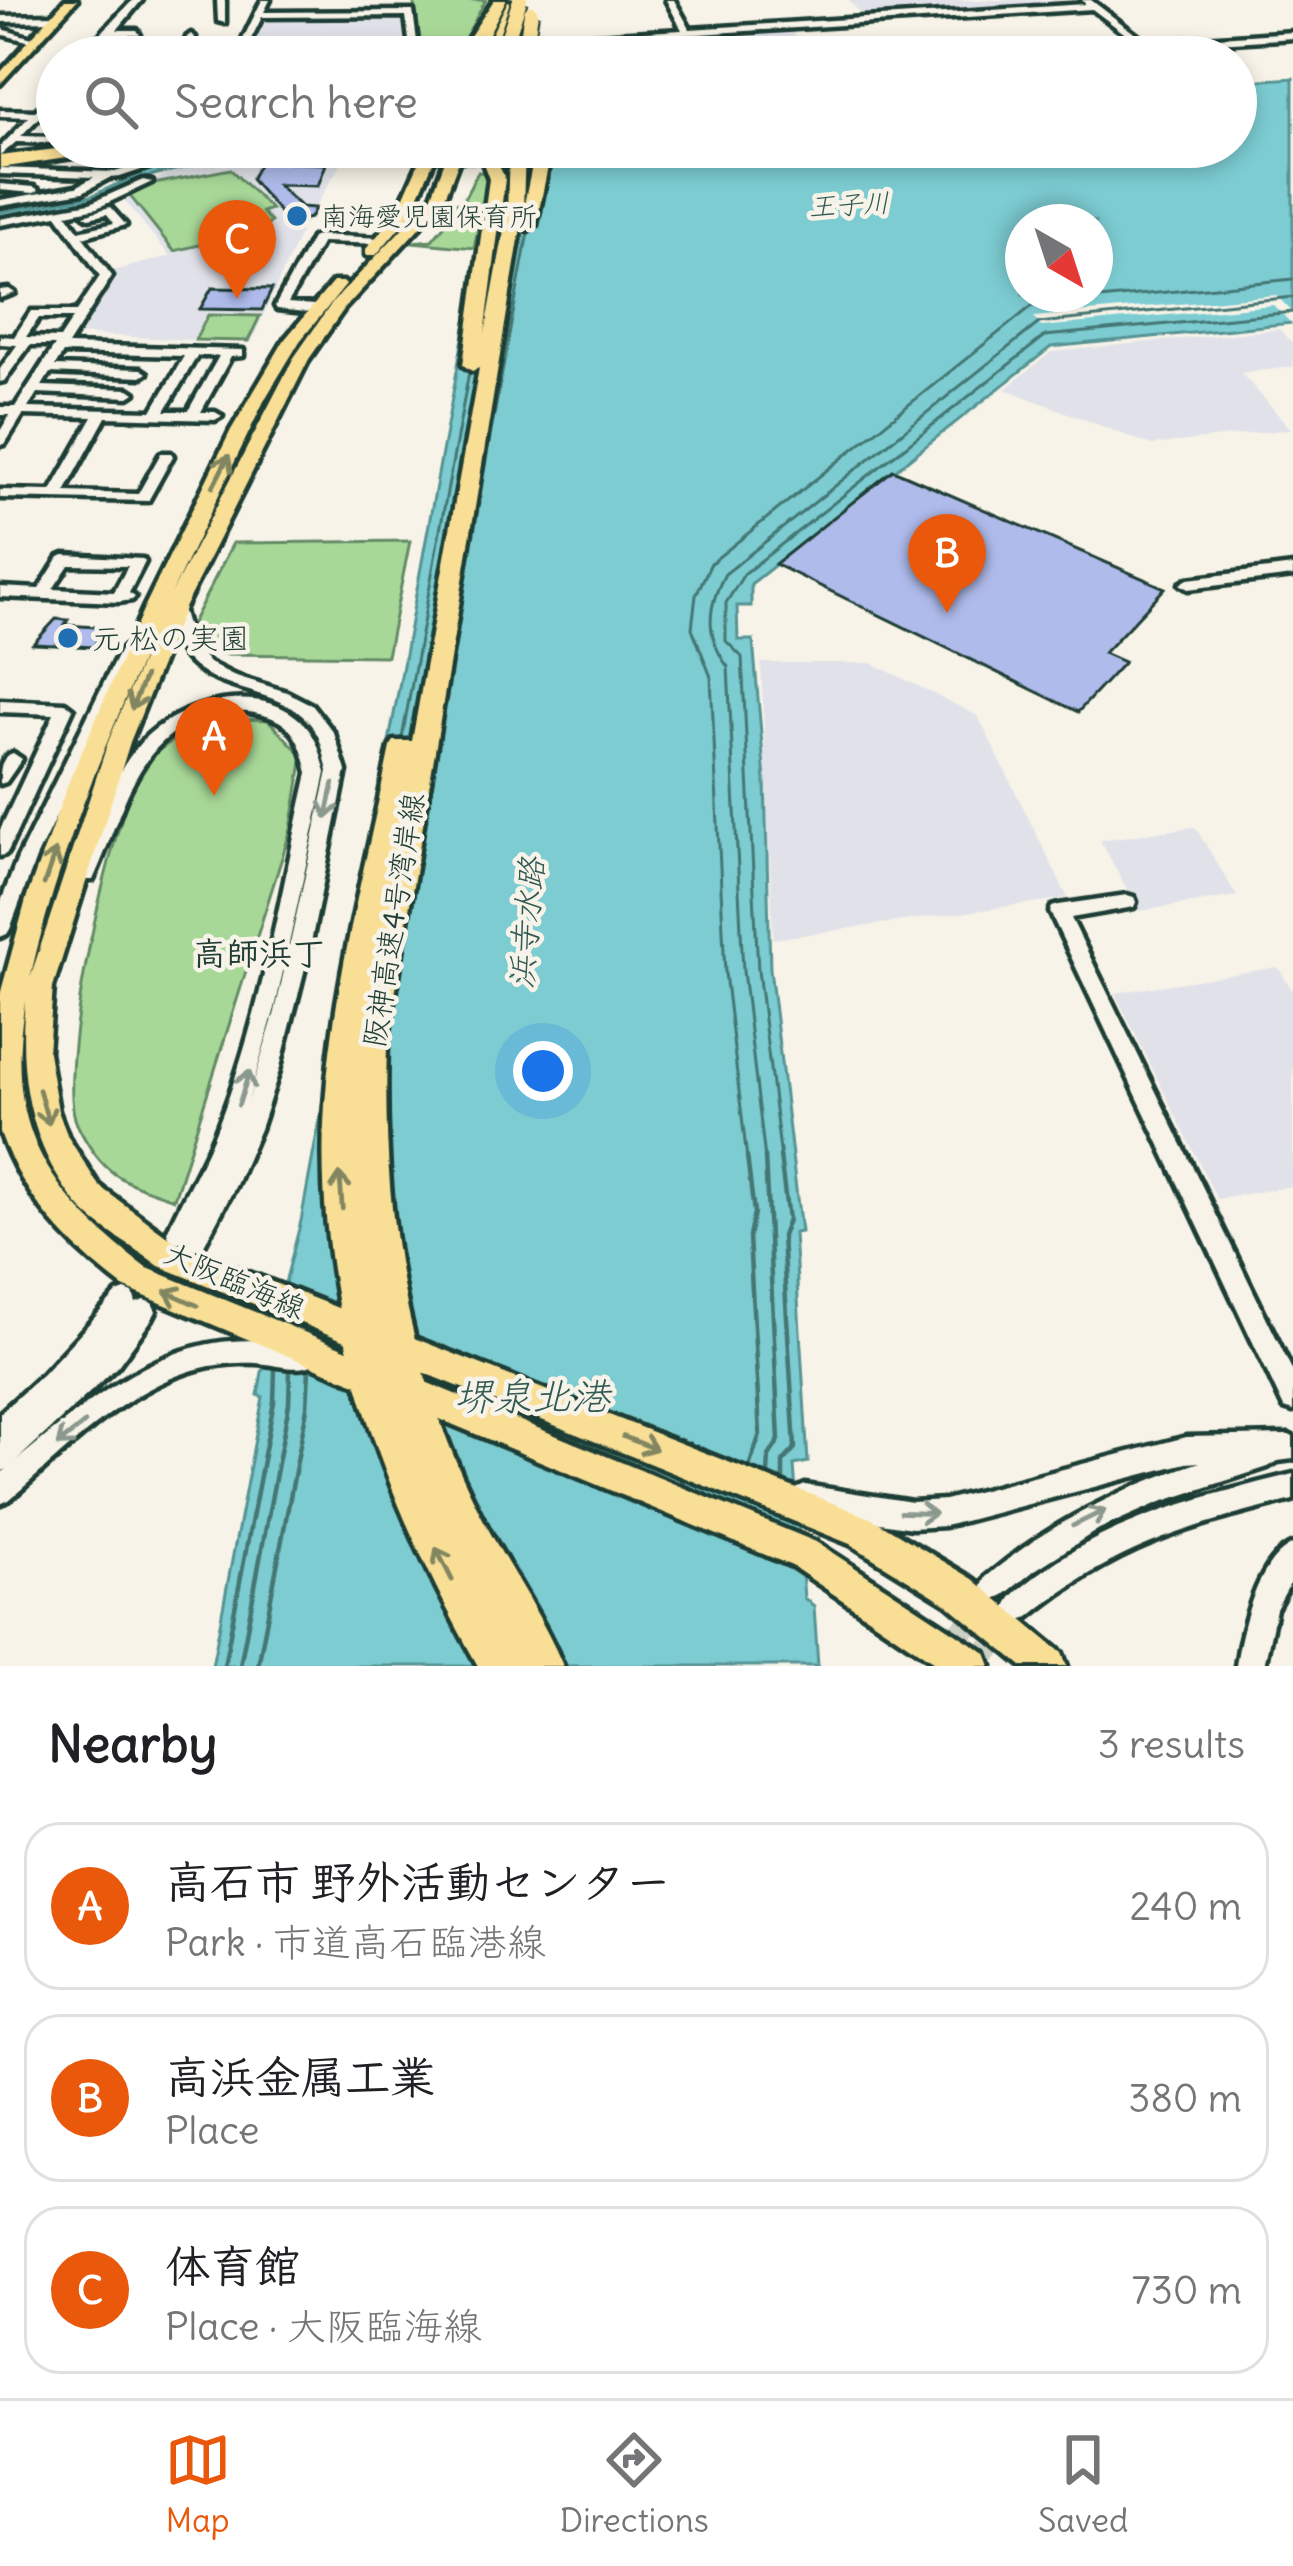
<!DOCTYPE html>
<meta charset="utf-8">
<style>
body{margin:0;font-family:Delius,"Klee One",sans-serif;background:#f6f6f6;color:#202124}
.compass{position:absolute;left:1005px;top:204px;width:108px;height:108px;border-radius:50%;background:#fff;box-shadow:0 6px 18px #0003;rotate:141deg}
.you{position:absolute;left:543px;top:1071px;width:42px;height:42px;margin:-30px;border:9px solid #fff;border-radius:50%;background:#1a73e8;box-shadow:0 0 0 18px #1a73e833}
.badge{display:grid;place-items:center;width:78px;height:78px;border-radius:50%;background:#ea580c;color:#fff;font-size:39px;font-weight:700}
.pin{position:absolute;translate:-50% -99px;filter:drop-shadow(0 3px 6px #0008)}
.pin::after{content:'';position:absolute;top:63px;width:42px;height:36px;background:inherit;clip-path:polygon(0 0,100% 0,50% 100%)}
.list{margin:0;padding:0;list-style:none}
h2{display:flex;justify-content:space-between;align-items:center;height:156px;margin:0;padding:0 48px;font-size:51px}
h2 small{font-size:39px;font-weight:400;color:#757577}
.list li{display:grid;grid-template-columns:78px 1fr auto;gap:36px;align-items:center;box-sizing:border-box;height:168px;margin:0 24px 24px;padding:0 24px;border:3px solid #e0e0e0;border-radius:36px}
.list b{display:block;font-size:45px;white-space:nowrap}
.list p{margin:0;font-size:39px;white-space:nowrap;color:#757577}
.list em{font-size:39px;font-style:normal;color:#757577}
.icon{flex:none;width:66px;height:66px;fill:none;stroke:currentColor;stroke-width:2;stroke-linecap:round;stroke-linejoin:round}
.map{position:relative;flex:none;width:1293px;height:1666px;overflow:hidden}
.search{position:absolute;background:#fff;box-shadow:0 6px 18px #0003;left:36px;right:36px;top:36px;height:132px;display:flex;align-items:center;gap:30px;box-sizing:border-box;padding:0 42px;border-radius:66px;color:#757577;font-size:45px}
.sheet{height:732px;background:#fff}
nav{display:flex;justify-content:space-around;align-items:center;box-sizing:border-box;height:168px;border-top:3px solid #e0e0e0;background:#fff;font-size:33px;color:#757577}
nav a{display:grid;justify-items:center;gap:6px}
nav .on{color:#ea580c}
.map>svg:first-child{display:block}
.built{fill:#e1e2e9}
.green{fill:#a8d898;stroke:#648a66;stroke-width:3}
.water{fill:#7bccd2;stroke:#569393;stroke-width:3;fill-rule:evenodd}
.pier{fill:#f7f3e8}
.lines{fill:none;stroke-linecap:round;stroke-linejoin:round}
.shore-far1{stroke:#447673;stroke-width:3}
.shore{stroke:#447673;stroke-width:4.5}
.building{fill:#afbbeb;stroke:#1f3d34;stroke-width:3}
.minor-tunnel{stroke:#cccfc4;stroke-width:24;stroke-dasharray:24 12;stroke-linecap:butt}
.minor-casing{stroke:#1f3d34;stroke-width:9}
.major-casing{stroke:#1f3d34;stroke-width:9}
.highway-casing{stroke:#1f3d34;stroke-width:9}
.minor{fill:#f7f3e8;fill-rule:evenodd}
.major{fill:#f9df96;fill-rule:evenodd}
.highway{fill:#f9df96;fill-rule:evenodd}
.highway-bridge-casing{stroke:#1f3d34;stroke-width:18;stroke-linecap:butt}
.highway-bridge{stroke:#f9df96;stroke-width:14}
.oneway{stroke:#818660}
.oneway2{stroke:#8b988e}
.poi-dot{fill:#1f6fb2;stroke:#f7f3e8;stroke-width:4.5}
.labels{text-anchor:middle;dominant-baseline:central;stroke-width:9;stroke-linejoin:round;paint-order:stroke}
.far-water-label{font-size:27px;font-style:italic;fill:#315a54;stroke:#f7f3e8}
.far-poi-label{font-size:27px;fill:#1f3d34;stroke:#f7f3e8;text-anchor:start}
.poi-label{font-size:30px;fill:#1f3d34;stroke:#f7f3e8;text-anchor:start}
.street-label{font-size:30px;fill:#1f3d34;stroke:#f7f3e8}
.water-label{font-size:33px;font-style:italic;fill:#315a54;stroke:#f7f3e8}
.neighbourhood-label{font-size:33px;font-weight:bold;fill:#1f3d34;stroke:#f7f3e8}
.near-water-label{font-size:39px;font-style:italic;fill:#315a54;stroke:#f7f3e8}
</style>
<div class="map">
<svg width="1293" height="1666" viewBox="0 0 1293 1666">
<rect width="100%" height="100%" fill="#f7f3e8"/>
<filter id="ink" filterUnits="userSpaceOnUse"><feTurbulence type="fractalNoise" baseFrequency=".00833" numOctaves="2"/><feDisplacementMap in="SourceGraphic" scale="24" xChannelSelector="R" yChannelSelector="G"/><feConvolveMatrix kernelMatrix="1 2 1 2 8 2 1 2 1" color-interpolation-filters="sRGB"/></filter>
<g filter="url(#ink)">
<path class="built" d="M849,0H1072L863,17Z
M409,16V57L243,49L262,17Z
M790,29L810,57H528V47Z
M277,159L342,162L303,227L251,343L75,334L109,272L170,256L121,197L176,170Z
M1279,329L1293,344V367L1241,373L1291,429L1151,445L1005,389L1051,352Z
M761,663H872L978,716L1068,898L773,939Z
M1195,827L1237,896L1139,911L1100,840Z
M1278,967L1293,991V1186L1217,1199L1115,993Z"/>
<path class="green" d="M414,0H486L455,57H418Z
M230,169L271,209L262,212L271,222L263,230L174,251L130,196L149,185Z
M478,172L489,173L474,248L412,242L432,240L461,205L442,207L463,201Z
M208,315L260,316L248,341L195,340Z
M410,541L387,656L217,654L192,623L233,543Z
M212,718L268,720L303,756L291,829L174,1199C123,1182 102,1176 77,1124C54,1074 112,813 144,765C156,746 193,731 212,718Z"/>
<path class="water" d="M1293,78V323L1051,347L751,584V606H737L738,640H753L765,780L770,969L801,1232L794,1233L808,1462L794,1465L804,1598L814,1606L818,1666H212L263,1397L258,1395L262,1372L301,1221L495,164L267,158L197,165L153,175L103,200L0,219V212L91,196L195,149L215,147H1236V82ZM1023,222H1095V294H1023Z"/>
<path class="pier" d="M1276,295L1293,313V325L1273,305L1041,327L1034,317Z"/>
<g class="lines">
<path class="shore-far1" d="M483,475L528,233
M402,738L469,372
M747,1159L725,973L711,677L692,628L696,595L711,563L1032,306L1293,279
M765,1159L743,971L728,667C705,636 707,607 725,574L1039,323L1293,297
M781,1159L758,970L742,657L726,641V603L744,574L1045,336L1293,312"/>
<path class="shore" d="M747,1156L754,1213L749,1237L760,1434L749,1467
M765,1156L779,1440L769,1456L768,1474
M780,1156L788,1220L782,1236L795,1448L783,1462V1480
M224,1666L274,1402L275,1369
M240,1666L289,1404L290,1371
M258,1666L307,1408L309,1369"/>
</g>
<path class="building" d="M261,161L326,164L318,186L278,185L301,207L315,208L310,218L291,223L281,214L251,179Z
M212,288L272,289L262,310L200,309Z
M893,470L1165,588L1104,653L1124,662L1078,712L775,564Z
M56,619L68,620L65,625L96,627L101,632L94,647L33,644Z"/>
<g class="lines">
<path class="minor-tunnel" d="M125,1301L170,1244
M939,1666L980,1605
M977,1666L1005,1626"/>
<defs>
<path id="minor" d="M133,0H142L117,30H137L140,35H112L99,50L174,51L177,56L84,57L104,30Z
M217,0H225V23L218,21Z
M262,0H270L264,12L413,11L419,57H411L406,16L262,17L242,57H234L238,48L188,50L184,47L187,37L191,34L195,37L193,44L241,43Z
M666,0H674L690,29L1086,4L1082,0H1091L1146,42L1293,32V38L1144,48L1092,9L497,47L493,44L497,41L682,30Z
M0,16L56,15L60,18L56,21L0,22Z
M0,24L5,30L39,40L35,43L0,34Z
M344,54H379L383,57H340Z
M57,90V99L21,136L57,137V143L16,142L0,156V147L29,117L0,116V110L35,111Z
M163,147H173L180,157L120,177L109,178L83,192L0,206V200L76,187L94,177L0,174V168L115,172L169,156Z
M143,180L152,182L97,208L67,214L79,231L114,223L107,214L89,218L84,215L110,207L126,225L83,237L112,276L68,345L243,350V356L231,357L201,412H215L222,416L215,420L106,417L65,492L138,494L161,453H171L173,456L148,501L0,498V490L51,491L93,417L23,415L5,444L0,445V431L10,415H0V407H15L55,345H30L4,381L0,382V369L17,345L0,344V336L14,337L31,311H77L100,276L57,215L0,225V219L90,203ZM39,318H73L60,338L26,337ZM63,353L184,356L152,411L28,408L37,393L129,397L135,393L129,389L42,386L50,373L141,377L147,373L141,369L55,366ZM197,356H219L188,411H165Z
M0,184L34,187L39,190L34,193L0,190Z
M318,235L382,238L388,241L382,244L322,242L288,303L314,305L320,309L314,313L277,309L275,306L312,238Z
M0,290L9,289L15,293L0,298Z
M64,555L143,559L145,562L129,593L135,597L132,600L119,602L0,597V587L39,589L59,557ZM69,565L128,566L114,592L53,589Z
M1293,566V576L1188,589L1180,584L1188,579Z
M174,603L182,608L192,643L209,663L233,675L287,692L312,705L334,733L346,771L309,952L279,1071L260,1129L236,1185L203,1247L195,1250L187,1247L184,1240L178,1243L170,1239L167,1232C183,1195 205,1161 219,1123C263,1011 281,890 308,773C301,742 293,721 259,714C238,709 215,712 195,720C130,750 121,821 93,880H79L77,875C95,830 109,778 142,741C178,702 262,680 303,723C317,737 321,754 326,773L275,1008L247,1105L275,1012L328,771C325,760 323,745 317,734C288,680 205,701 177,645C171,634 170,620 166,608Z
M128,645L136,650L36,858L10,929L7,934L0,937V904L18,858L120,650Z
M0,700L65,703L73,709L9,849L6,854L0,856V830L54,714L0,712Z
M13,753L22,759L6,782L0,784C0,771 0,757 13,753Z
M1127,895L1134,897L1136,902L1134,907L1071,918L1293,1372V1411L1284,1408L1050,912L1052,907L1059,905Z
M125,1290L133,1293L136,1303L144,1300L152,1303L156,1311L152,1319L117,1367L17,1460C93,1398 169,1328 275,1342C287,1343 300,1344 312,1349L315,1357L312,1365C294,1372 275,1364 256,1363C242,1362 224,1364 210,1366C130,1382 68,1450 9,1500L0,1504V1474L7,1469L0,1472V1413L43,1374L117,1293Z
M1289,1435L1293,1437V1459L1278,1461L1268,1467L1158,1503L1099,1529L1035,1570L1004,1595L995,1599L986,1595L982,1586L986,1577C1050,1523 1121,1488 1200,1462L1186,1463L945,1526L912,1528L805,1511L796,1507L792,1498L796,1489L805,1485L912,1502L945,1500L1186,1437Z
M1293,1474V1500C1187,1527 1115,1546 1029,1617L1019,1620L1009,1617L1006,1607C1011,1594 1020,1589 1031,1580C1105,1520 1202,1497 1293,1474Z
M1293,1544V1578L1276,1609L1264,1666H1236C1241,1631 1257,1559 1293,1544Z"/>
<path id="major" d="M65,0H77L0,84V73Z
M494,0H506L477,57H465Z
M101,147H139L0,168V160Z
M426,147H440L410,215L376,255H366V249L396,214Z
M450,147H464L443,202L344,309L309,359L184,608L130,742L53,987L48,1052L58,1111L68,1137L99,1186L181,1246L873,1519L973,1579L1062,1653L1067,1666H1022L947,1604L850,1544L159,1266C134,1247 98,1228 77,1204C29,1146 18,1073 25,1001C3,1126 47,1193 145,1267L816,1542L986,1653L991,1666H940L792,1566L123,1287C68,1245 24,1199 0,1132V995L27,896L69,781L143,610L231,430L285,339L333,282H343L346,285L300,341L265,399L171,594L293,359L332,303L431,198ZM152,637L108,742L30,978C57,861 103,747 152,637Z"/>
<path id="highway" d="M494,0H506L470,57H456Z
M508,1L518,4L494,57H480Z
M72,147H115L0,166V156Z
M461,147C487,147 496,156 505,179L485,334L507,215L509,147H525L523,209L536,147H552L536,225L528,230L521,227L387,1044C382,1209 403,1356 476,1505C502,1560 540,1610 563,1666H478C381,1494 312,1305 325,1105C333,984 366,865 390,747L394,741H412L479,368L472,371L463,365L489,179L483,163Z"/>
</defs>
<use href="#minor" class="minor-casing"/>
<use href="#major" class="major-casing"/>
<use href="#highway" class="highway-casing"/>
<use href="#minor" class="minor"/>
<use href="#major" class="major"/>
<use href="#highway" class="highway"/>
<defs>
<path id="highway-bridge" d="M501,57L520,0
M524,57L531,13"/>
</defs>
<use href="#highway-bridge" class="highway-bridge-casing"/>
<use href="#highway-bridge" class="highway-bridge"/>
</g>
<defs><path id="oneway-shaft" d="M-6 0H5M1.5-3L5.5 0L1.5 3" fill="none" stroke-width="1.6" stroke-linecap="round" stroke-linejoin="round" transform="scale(3)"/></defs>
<g class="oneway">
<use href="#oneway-shaft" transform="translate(221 471) rotate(-63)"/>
<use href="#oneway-shaft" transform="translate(138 693) rotate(112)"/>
<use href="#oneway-shaft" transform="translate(50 867) rotate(-71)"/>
<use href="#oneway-shaft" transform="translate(44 1107) rotate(74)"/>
<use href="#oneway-shaft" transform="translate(341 1191) rotate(-94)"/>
<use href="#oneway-shaft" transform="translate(181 1298) rotate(-156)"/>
<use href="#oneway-shaft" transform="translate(640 1443) rotate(21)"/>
<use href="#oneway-shaft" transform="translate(444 1564) rotate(-117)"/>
</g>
<g class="oneway2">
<use href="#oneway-shaft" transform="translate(330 801) rotate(102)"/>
<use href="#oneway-shaft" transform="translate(244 1088) rotate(-72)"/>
<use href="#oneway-shaft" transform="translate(71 1434) rotate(141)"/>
<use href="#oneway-shaft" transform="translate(918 1513) rotate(2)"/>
<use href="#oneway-shaft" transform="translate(1089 1518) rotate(-26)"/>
</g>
</g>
<g class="poi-dot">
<circle cx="297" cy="216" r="12"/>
<circle cx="68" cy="638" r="12"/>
</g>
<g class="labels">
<g class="far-water-label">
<text transform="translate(849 204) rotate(-3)">王子川</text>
</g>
<g class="far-poi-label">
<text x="321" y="216">南海愛児園保育所</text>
</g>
<g class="poi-label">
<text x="92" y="638">元 松の実園</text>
</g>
<g class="street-label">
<text transform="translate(393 920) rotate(-81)">阪神高速4号湾岸線</text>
<text transform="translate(235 1280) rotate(23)">大阪臨海線</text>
</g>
<g class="water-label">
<text transform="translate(526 923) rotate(-85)">浜寺水路</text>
</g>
<g class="neighbourhood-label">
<text x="259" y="953">高師浜丁</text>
</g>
<g class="near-water-label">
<text x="532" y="1396">堺泉北港</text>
</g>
</g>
</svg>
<svg class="compass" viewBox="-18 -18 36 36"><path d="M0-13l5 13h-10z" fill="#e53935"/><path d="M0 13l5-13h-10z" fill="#757577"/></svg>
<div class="you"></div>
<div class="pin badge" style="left:214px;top:796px">A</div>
<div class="pin badge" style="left:947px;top:613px">B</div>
<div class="pin badge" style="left:237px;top:299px">C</div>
<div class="search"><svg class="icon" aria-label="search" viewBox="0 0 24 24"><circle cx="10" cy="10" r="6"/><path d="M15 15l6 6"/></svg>Search here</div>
</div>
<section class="sheet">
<h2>Nearby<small>3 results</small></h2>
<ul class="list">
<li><span class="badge">A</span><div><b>高石市 野外活動センター</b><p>Park · 市道高石臨港線</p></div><em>240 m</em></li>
<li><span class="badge">B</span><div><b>高浜金属工業</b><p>Place</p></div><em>380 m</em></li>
<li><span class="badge">C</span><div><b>体育館</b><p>Place · 大阪臨海線</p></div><em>730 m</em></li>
</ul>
</section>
<nav>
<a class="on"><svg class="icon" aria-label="map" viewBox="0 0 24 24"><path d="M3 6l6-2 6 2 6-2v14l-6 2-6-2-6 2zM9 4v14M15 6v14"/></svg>Map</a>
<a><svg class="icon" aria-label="directions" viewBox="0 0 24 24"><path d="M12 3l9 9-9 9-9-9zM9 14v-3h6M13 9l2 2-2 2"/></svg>Directions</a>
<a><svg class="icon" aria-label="saved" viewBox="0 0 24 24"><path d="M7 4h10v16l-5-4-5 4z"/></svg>Saved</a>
</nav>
